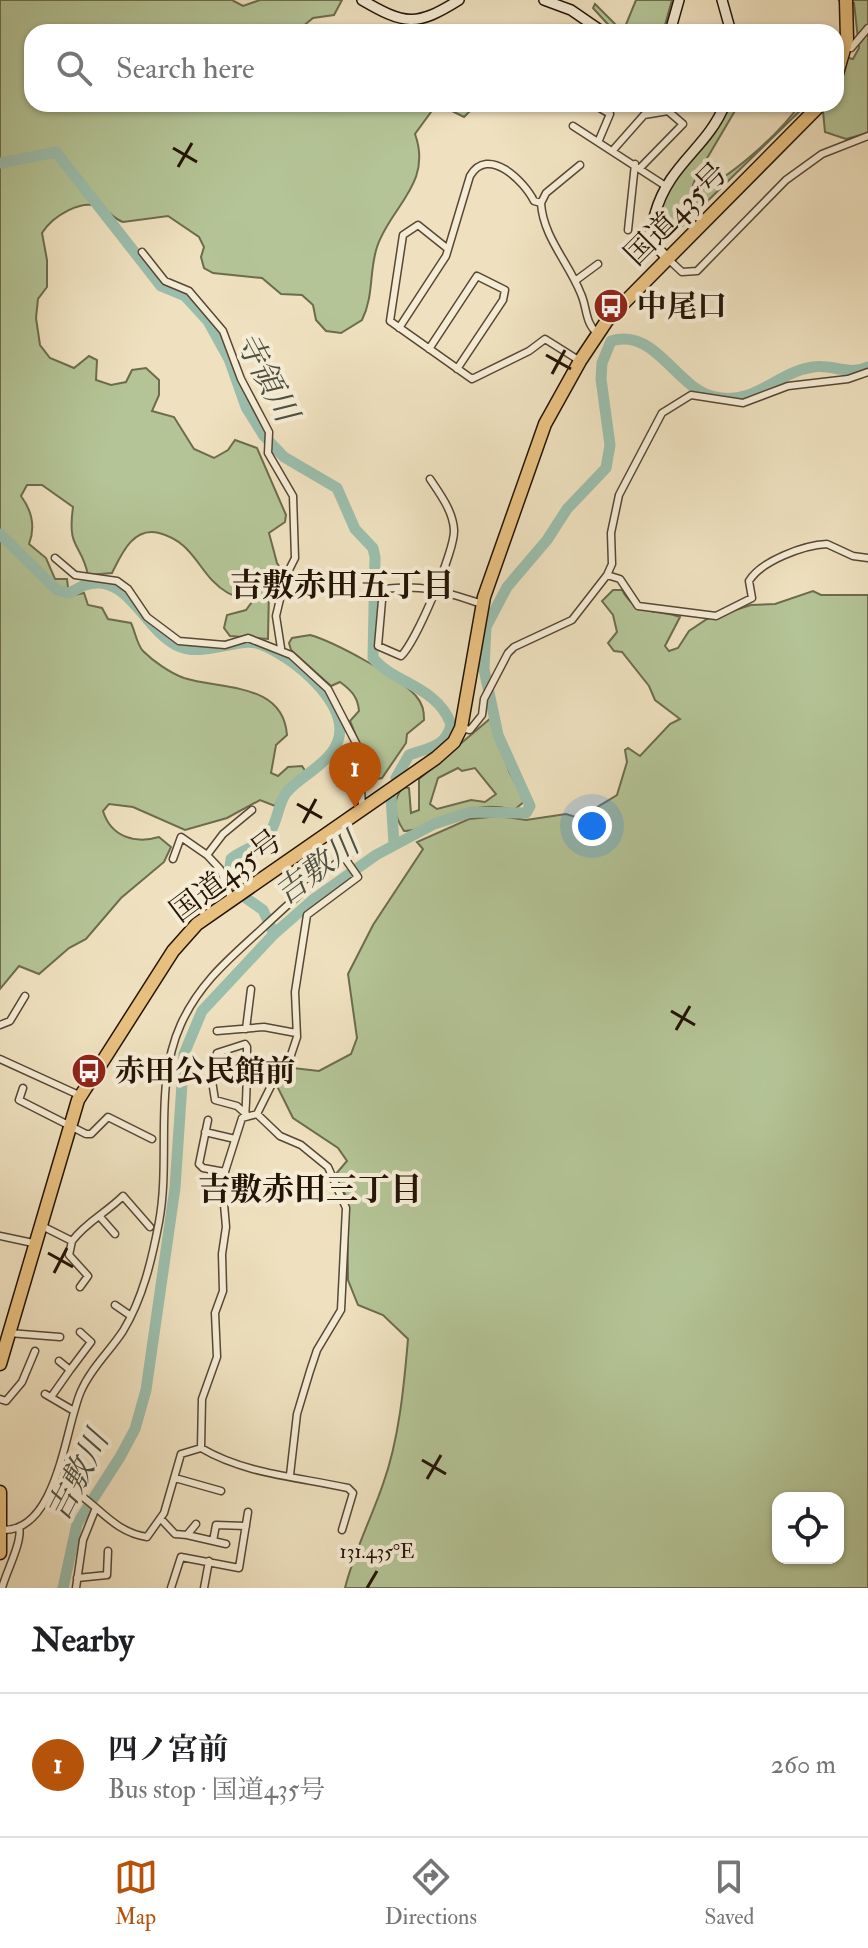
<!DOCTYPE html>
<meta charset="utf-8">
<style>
body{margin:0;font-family:"IM FELL Double Pica","Noto Serif JP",serif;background:#f6f6f6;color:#202124}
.controls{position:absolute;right:24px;bottom:24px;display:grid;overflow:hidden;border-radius:16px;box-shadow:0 2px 6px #0004}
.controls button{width:72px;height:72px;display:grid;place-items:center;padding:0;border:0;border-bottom:2px solid #e0e0e0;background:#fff;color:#202124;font:40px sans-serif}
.you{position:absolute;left:592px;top:826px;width:28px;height:28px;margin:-20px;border:6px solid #fff;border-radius:50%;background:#1a73e8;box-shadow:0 0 0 12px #1a73e833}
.badge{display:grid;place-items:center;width:52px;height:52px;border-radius:50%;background:#b45309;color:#fff;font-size:26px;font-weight:700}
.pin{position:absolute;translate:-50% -66px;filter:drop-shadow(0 2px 4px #0008)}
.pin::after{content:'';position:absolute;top:42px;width:28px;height:24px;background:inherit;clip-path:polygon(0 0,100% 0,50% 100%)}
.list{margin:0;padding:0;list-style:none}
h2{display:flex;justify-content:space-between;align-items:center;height:104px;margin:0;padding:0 32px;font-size:34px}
h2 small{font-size:26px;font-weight:400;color:#757577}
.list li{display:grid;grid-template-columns:52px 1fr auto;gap:24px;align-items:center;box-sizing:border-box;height:144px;padding:0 32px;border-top:2px solid #e0e0e0}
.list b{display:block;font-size:30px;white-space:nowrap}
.list p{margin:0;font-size:26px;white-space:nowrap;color:#757577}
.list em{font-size:26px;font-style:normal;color:#757577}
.icon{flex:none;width:44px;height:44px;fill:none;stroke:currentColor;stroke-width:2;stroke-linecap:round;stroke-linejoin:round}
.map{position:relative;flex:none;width:868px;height:1588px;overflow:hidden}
.search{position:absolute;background:#fff;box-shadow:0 2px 6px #0004;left:24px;right:24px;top:24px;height:88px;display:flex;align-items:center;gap:20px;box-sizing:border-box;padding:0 28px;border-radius:24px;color:#757577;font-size:30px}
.sheet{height:248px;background:#fff}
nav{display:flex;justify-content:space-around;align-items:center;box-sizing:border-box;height:112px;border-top:2px solid #e0e0e0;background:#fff;font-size:22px;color:#757577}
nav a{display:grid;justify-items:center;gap:4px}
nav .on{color:#b45309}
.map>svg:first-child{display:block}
.green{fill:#b4c496;stroke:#6c6c4e;stroke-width:2;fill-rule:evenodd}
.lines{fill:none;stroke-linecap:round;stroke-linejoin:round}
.river{stroke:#9bbeac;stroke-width:11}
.street-casing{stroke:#574734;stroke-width:9}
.secondary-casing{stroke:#241406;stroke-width:12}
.highway-casing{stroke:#241406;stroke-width:15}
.street{stroke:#f5ecd5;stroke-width:6}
.secondary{stroke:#f5ecd5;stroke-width:9}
.highway{stroke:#e8c080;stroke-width:12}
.ticks{fill:none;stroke:#241406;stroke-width:3}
.labels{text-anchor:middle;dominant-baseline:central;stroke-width:8;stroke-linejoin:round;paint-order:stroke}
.street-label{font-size:30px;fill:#241406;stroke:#f5ecd5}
.poi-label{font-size:30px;font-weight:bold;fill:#241406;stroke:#f5ecd5;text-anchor:start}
.water-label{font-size:32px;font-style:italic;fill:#4e5040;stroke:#f5ecd5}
.neighbourhood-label{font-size:32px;font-weight:bold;fill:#241406;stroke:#f5ecd5}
.ticks-label{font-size:20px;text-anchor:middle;fill:#241406;stroke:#f5ecd5;stroke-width:8;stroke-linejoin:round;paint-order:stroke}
</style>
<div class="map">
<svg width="868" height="1588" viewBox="0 0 868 1588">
<rect width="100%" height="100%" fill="#efe1bf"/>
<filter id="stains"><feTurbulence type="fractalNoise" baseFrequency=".0025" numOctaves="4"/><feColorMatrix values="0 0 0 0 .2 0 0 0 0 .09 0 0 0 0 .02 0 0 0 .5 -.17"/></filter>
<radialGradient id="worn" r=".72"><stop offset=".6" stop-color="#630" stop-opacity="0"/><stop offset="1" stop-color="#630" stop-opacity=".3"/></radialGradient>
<path class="green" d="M0,0H232L243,6L260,0H342L334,15L313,18L296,32H32V104H477L464,117L444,107L434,108L415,134C433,184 390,207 377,247C369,271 374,296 362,320L341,333L326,331L316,320L313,305L302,295L281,294L262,278L213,273L204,268L201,257L204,247L199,237L168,216L123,222C114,219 110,212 102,208C82,197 52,217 42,233L47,260V287L38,299L36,318L40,345L50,358L74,368L89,356L97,360L96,380L111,385L126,382L132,370L146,368L159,380V395L152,411L174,417L194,449L214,458L228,450L235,440L257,448L286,515L285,522L269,533L277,563L283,572L279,584L269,589L268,639L230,636L224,628L227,615L246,610L257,595C246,596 238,599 228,593C198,576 197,543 159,533C133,526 121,555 112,573L88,575C81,542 67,550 73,507L42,485H27L21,496C32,511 36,526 29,544L46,558L55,579H67L69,596L84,593L88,605L102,608L108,619L131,623C135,631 137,645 143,651C153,661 170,673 184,678C222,690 283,682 287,735L276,745L271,773L278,776L288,767L302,766L306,772L282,792L275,806L260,800L227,818L185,830L133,807L109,804L103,811C111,837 135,844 159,837L171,847L164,862L121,898L86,939L69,948L39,974L19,966L0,989Z
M636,0H672L663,32H615L593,8L595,4L618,27H625Z
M838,0H868V133L846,139L825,132L823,111L807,104L684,224L671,236L661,235C648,195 712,138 731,104H739L696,177L693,185L698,190C728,181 782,131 800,104H836V55L853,59L859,48L854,3Z
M613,590H622C636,616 656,609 680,617L665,646L669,651L678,648L689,631L707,619L751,605L775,604L813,591L821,595H868V1588H345C354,1552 371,1519 383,1484C399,1440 404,1386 408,1339L383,1315L358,1305L348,1280L347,1198L335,1175L347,1161L338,1148L293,1118L278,1088L283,1075L293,1068L319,1071L351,1054L357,1038L348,974L373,925L423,849L417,842L469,819L499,816L526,820L566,814L579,818L617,795L627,762L625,750L628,748L640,756L670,724L680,719L655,700L649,686L622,652L614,651L608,643L617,632L613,615L602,601ZM778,1498H838V1558H778Z
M310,635C335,642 399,677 416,696C423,704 424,711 424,720L407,734L406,743L382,778L367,781L366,760L350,721L359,711C358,697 351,690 340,682L331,686L291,650L289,643L292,638Z
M492,717L509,771L525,801L514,810C464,796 443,830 404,831C394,816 391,802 403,787L409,788L411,813L419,810V779ZM458,768L462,771L475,768L496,794L485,802L471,800L437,809L430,804L438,778Z"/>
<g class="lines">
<path class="river" d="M0,163L56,152L161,286L185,296L208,321L229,359L246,407L264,436L284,457L337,488L355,529L373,548L375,557L373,658C393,683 437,686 451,724C447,747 428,748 409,755L396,778
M0,534L57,590L69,593C75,591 79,587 85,585C127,571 143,628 176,645C204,659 238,636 260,644C293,656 363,712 332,752C320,769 299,777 286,793C278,804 278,820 270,832C261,847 244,848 231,859L229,875L234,889
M391,796L394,844
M243,896L263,910L274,934
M63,1588L77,1524L120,1457L135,1429L146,1390L175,1188L184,1054L202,1011L274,934L314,899L376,855L434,824L471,812L526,813L530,806L498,735L484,669L486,627L507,587L547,540L567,509L606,468L610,445L601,379L602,363L611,341C656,327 676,389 715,397C755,406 777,372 813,367C832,364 850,376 868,367"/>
<defs>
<path id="street" d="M807,32L809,31
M851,48L868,28
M593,104L610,114L599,140
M573,126L664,185
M614,149L644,115L668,111L683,124L640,168
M541,203L546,193L580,165
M628,230L635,164
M448,249L418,225L403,235L390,321L472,379L529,351L545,339L580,361
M142,252L165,281L189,291L223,331L241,379L269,432L268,453L293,496L295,558L285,578L276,616L281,648
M667,258L682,272L697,271L786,180L822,154L868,136
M575,281L598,264
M399,328L446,256L470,176C488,145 524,181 534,201L541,203C543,237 569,263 581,294C587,307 585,323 597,333
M429,349L477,276L505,290L503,300L457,369
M430,479C440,494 453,511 454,530C455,550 416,642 401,656L378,646L383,589C426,584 442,591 482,604
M55,558L75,575L117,581L128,589L147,617L179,641L225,645L248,638L291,655L328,689L359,749L362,808
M607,575L620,579L638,606L716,616L752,598L749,581C761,561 804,545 827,544L853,556L868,558
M461,728L470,730L482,715L484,699L508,653L514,647L572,620L607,575L612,564L611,533L619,495L662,413L691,395L743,403L788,386L848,379L868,372
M173,859L181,837L207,855
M231,898L220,869L207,855L223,834L252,810
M0,1025L10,1021L25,996
M246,1029L251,989
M217,1031L264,1027L296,1033
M0,1059L81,1096
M23,1088L19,1100L86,1134H91L108,1117L152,1139
M257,1114L280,1136L301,1145L328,1167L346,1208L341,1310L317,1350L310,1371L297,1414L290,1475
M245,1117C247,1094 247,1070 247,1047L245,1044L217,1053L212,1081L215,1100L237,1106L246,1114
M208,1120L199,1164L203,1168L225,1172
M205,1132L235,1139
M101,1218L115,1234
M42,1226L72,1241L69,1255L88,1276L80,1287
M0,1236L33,1243
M72,1241C86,1222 106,1213 123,1196L150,1227
M115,1305L131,1316
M9,1333L60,1337
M70,1370L91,1342L80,1332
M45,1394L74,1411
M51,1397L70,1370L59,1361
M0,1399L6,1401L22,1382L35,1351
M201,1448L202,1399L217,1357L215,1313L223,1291L222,1254L226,1227L222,1181L242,1118L257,1114L279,1070L291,1055L297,1037L295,992L307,915L358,877L344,857
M175,1478L221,1491
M55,1484C93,1492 106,1531 147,1537L164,1513L181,1454L201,1448C245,1474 298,1477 348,1488L353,1493L342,1530
M161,1519L175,1534L187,1535L196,1524
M3,1530C58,1531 65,1427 81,1391C91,1368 110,1351 123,1331C143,1298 152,1259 159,1222C171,1158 153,1085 181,1024C201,980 233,956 267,924C294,899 321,874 350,853
M187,1535L226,1544
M213,1541L216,1525L246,1526
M77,1578L107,1575L108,1551
M2,1588C6,1572 23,1541 19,1527
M76,1588L83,1540L95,1510
M171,1588L181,1557L239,1568L248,1512
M204,1588L209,1561"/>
<path id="secondary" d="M362,0C405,25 416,27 459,0
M544,0L571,10L603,32
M722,0L731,32
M670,32L679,0
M667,258C662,252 654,246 651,239C648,231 653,221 655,214C669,163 707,149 725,104"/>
<path id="highway" d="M836,77L847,39L846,0
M0,1364L78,1100L173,951L197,924L436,758L454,742L461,728L484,597L545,424L580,361L608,319L821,104
M0,1492V1553"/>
</defs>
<use href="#street" class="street-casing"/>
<use href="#secondary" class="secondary-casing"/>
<use href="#highway" class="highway-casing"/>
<use href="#street" class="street"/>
<use href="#secondary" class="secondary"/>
<use href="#highway" class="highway"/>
</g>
<path class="ticks" d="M173,148L197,162M178,167L192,143M546,355L571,369M552,374L565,350M297,804L322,818M303,823L316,799M671,1011L695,1025M676,1030L690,1006M48,1253L73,1267M54,1273L67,1248M422,1460L446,1474M427,1479L441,1455M367,1588L377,1571"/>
<defs>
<symbol id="bus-disc" viewBox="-11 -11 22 22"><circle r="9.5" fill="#8f2418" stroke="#f5ecd5"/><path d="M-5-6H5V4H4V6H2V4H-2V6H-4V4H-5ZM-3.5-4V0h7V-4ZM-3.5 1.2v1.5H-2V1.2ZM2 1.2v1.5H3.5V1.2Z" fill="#fff"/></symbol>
</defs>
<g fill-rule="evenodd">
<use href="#bus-disc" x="591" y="286" width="40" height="40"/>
<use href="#bus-disc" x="69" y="1051" width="40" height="40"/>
</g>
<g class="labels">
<g class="street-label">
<text transform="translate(676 214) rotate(-45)">国道435号</text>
<text transform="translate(226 876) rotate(-37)">国道435号</text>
</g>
<g class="poi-label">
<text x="637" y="306">中尾口</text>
<text x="115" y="1071">赤田公民館前</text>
</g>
<g class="water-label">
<text transform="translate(266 377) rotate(62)">寺領川</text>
<text transform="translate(317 869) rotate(-37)">吉敷川</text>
<text transform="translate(78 1476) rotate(-63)">吉敷川</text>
</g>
<g class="neighbourhood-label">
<text x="342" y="586">吉敷赤田五丁目</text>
<text x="310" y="1190">吉敷赤田三丁目</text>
</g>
</g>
<g class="ticks-label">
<text x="377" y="1558">131.435°E</text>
</g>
<rect width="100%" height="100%" filter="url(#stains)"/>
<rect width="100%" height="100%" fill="url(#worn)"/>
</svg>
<div class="controls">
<button><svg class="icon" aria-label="locate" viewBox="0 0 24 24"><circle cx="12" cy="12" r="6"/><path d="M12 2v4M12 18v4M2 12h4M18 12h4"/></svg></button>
</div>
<div class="you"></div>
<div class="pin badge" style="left:355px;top:808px">1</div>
<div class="search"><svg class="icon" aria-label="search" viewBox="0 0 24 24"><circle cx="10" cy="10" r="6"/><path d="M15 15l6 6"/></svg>Search here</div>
</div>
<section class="sheet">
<h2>Nearby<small></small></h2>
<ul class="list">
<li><span class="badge">1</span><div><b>四ノ宮前</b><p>Bus stop · 国道435号</p></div><em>260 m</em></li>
</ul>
</section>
<nav>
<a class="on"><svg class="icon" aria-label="map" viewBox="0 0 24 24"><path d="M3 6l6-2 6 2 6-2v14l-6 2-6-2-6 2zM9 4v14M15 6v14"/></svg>Map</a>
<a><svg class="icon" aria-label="directions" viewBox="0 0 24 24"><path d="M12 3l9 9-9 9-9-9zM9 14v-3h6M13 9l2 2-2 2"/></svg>Directions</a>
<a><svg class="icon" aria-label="saved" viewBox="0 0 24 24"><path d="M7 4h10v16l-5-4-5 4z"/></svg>Saved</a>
</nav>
